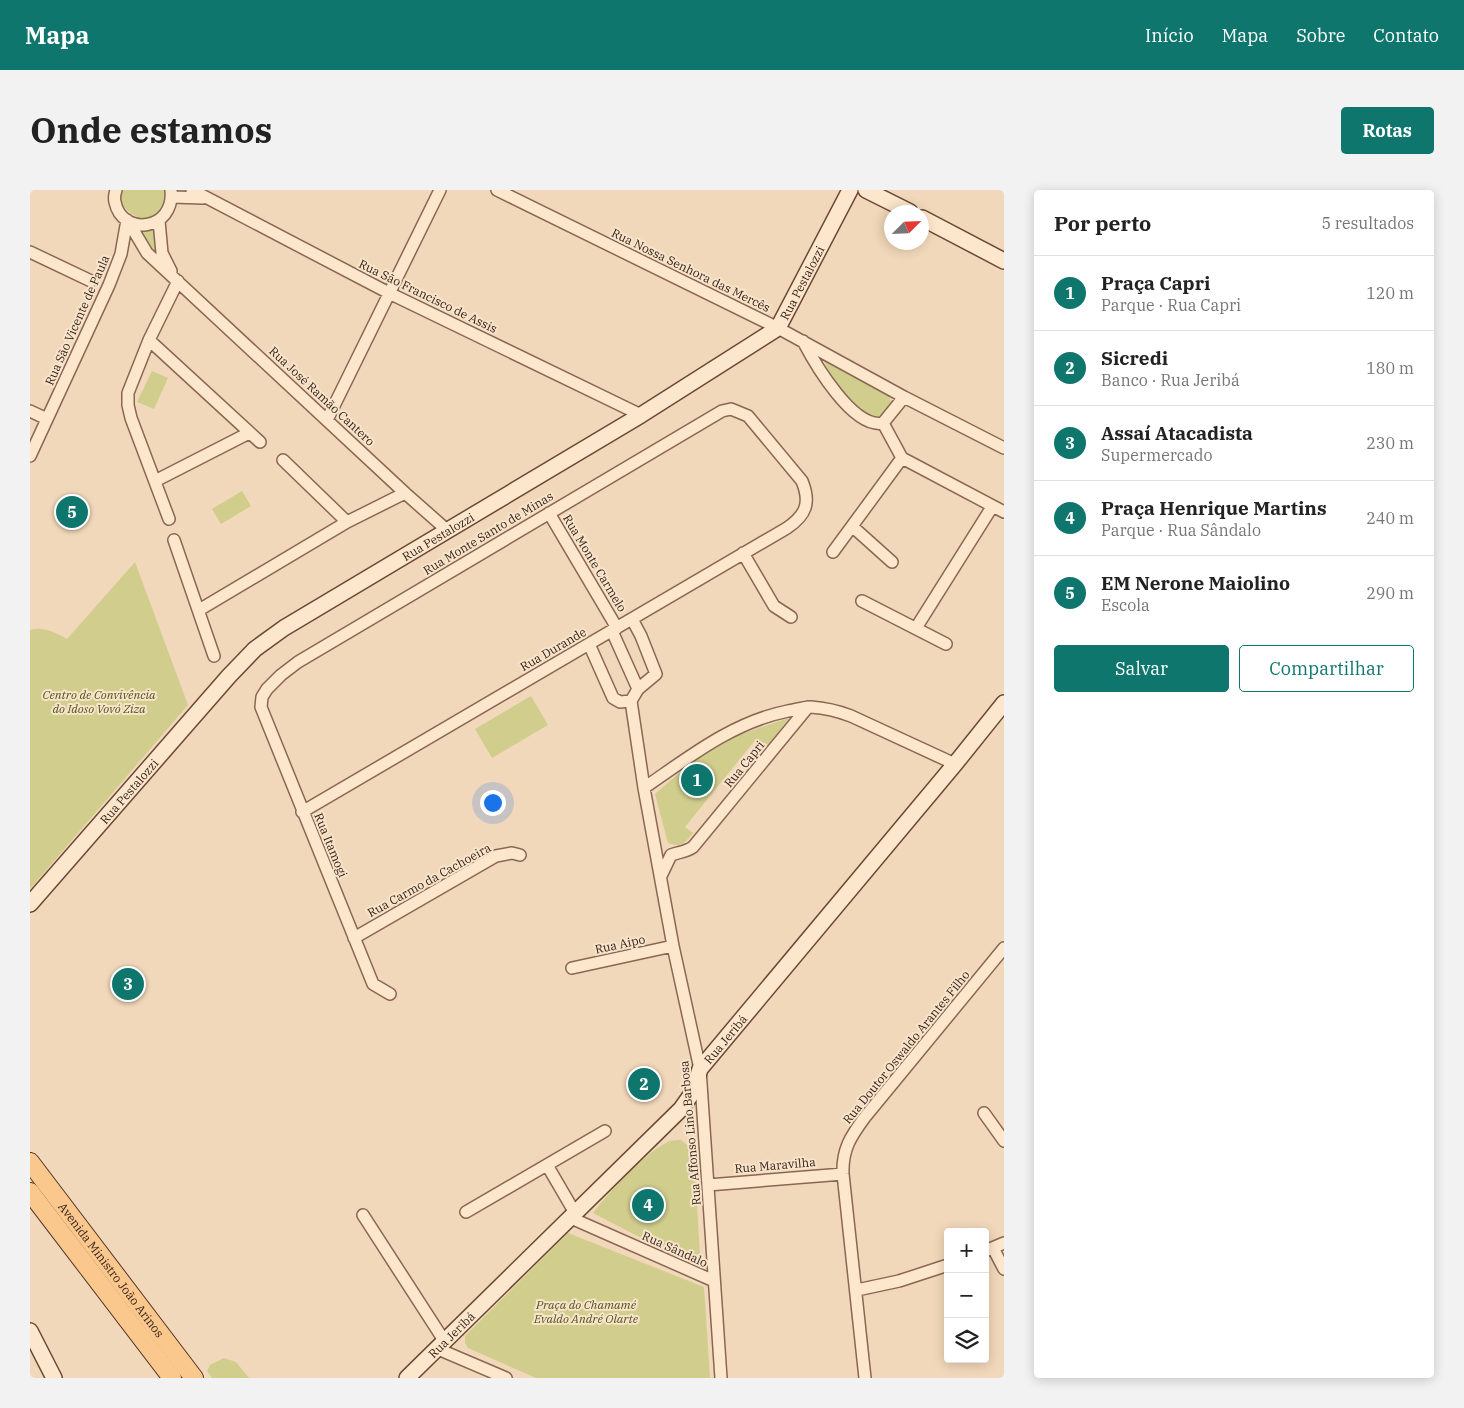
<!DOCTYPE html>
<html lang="pt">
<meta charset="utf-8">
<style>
body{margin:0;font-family:"IBM Plex Serif",serif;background:#f2f2f2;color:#222}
.controls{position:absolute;right:15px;bottom:15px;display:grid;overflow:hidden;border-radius:5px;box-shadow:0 2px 12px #0003}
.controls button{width:45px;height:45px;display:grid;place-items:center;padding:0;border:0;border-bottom:1px solid #e0e0e0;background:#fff;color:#222;font:25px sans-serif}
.compass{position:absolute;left:854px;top:15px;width:45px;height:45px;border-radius:50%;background:#fff;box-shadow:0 2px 12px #0003;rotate:66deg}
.you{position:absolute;left:462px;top:612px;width:18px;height:18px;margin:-12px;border:4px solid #fff;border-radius:50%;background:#1a73e8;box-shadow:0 0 0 8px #1a73e833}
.badge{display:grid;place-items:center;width:32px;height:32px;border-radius:50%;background:#0f766e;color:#fff;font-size:16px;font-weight:700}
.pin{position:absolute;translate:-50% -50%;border:2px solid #fff;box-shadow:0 1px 5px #0006}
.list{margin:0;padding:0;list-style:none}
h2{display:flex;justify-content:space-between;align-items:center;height:65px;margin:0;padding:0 20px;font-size:21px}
h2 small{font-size:16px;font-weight:400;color:#767676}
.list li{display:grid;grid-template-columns:32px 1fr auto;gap:15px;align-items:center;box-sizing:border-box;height:75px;padding:0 20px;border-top:1px solid #e0e0e0}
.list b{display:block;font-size:19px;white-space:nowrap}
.list p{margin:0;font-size:16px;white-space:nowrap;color:#767676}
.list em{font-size:16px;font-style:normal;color:#767676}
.actions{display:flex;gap:10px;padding:15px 20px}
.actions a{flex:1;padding:11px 0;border:1px solid #0f766e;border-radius:5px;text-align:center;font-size:18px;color:#0f766e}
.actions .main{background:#0f766e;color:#fff}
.icon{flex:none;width:28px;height:28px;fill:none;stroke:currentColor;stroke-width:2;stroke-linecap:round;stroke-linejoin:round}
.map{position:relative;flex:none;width:974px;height:1188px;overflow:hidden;border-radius:5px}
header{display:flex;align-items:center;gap:30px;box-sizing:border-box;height:70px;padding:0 25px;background:#0f766e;color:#fff}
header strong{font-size:24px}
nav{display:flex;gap:28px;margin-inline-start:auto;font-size:18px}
.intro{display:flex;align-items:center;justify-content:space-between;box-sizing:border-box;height:120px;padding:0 30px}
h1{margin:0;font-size:35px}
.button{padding:12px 22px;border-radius:5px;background:#0f766e;color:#fff;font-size:18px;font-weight:700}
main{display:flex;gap:30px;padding:0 30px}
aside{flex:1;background:#fff;border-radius:5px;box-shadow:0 2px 12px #0003}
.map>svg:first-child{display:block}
.green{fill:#d0cd8d}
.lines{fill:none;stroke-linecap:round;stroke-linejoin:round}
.street-casing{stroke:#8a6753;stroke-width:14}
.secondary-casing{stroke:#6b4836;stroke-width:18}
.primary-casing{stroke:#563628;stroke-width:20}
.street{stroke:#fce7cd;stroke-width:11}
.secondary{stroke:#fce7cd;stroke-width:15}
.primary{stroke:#fac78c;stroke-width:18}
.labels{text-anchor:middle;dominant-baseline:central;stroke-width:4;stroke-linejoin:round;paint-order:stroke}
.street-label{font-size:12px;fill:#372319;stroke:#f8e4ca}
.park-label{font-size:12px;font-style:italic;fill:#50551e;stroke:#f8e4ca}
</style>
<header>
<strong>Mapa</strong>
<nav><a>Início</a><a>Mapa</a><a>Sobre</a><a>Contato</a></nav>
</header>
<div class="intro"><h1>Onde estamos</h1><a class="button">Rotas</a></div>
<main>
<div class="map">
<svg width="974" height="1188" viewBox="0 0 974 1188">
<rect width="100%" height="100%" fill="#f2d8ba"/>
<path class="green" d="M90,0H155L163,4L134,5C134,14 132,18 125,24L124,53L128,70L114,48L107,27C96,21 89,14 90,0Z
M792,167L859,206L862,214C859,217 856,223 852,225C830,237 799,183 792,167Z
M122,181L138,188L124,219L107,212Z
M212,301L221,316L191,334L182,319Z
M105,372L158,515L0,699V440C14,436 25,443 37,449Z
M501,506L518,535L462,568L445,539Z
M759,528L738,555L726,549L655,637L663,643C654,653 653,658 638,653L625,604C643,588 660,573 680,560C704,545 732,537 759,528Z
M651,950L662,959L666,997L670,1066L661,1070L650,1068L563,1023C577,1004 615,963 636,953C640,950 646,950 651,950Z
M538,1043L674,1097L680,1188H506L438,1158L435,1153V1146Z
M194,1168L206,1172L219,1188H182L177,1181L180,1175Z"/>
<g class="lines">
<defs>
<path id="street" d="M86,0C85,3 84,8 85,12C92,47 145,41 141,0
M162,0L359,103L611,225
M467,0L748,138L874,207L974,258
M142,7L173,8
M98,31L117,63L375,303L418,341
M129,31L132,63L141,81
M0,62L61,91
M119,150L230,252
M773,151C785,174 823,239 853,233L874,207
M0,221L17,229
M297,230L410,0
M853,233L872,268L974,322
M0,266L79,95L91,64L97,30
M253,270L317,332
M125,291L219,243
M519,323L587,438
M139,329L101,228L98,215V203L119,150L148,91
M823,337L862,372
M144,350L184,466
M803,362L872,268
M713,363L744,416L761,427
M832,411L916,454
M169,420L317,332L375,303
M602,429L611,446L626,484L608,499L601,511L614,598L643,756L670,879L691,1188
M886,438L962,317
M582,441L608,499
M559,454L583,508L590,512L601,511
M614,598C659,567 703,532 758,521C765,520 773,517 781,517C795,518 808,521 821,526L925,574
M272,622L757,338C776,325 781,313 772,291L718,226L701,219L692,221L268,472L251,485L237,499L232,507L231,517L343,794L360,804
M631,686L641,665C649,662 656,662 663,657L778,517
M324,748L466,666L482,663L490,665
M542,778L643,756
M954,923L974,951
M517,975L545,1023
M678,995L813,984
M436,1022L575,941
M333,1025L415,1152
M541,1028L684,1091
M963,1058L974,1079
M955,1061L974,1053
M827,1100L869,1091L918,1075
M408,1159L476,1188
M835,1188L813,984C812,959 821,946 835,927L974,758"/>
<g id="secondary">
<path d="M836,0L880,22"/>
<path d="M892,28L974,71"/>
<path id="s1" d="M0,714L199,486L225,459L254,438L611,225L748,138L820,0"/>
<path d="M0,1141L24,1188"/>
<path id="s2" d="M377,1188L651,919L663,902L670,879L925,574L974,513"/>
</g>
<g id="primary">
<path id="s3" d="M0,972L164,1188"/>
<path d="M0,1002L142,1188"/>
</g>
</defs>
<use href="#street" class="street-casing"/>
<use href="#secondary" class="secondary-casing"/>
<use href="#primary" class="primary-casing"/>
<use href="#street" class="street"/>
<use href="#secondary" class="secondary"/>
<use href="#primary" class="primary"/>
</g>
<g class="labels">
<g class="street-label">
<text transform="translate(661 80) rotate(26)">Rua Nossa Senhora das Mercês</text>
<text stroke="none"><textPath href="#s1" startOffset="1005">Rua Pestalozzi</textPath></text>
<text transform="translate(398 106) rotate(26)">Rua São Francisco de Assis</text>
<text transform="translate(47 130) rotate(-66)">Rua São Vicente de Paula</text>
<text transform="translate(292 206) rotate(43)">Rua José Ramão Cantero</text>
<text transform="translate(458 343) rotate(-31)">Rua Monte Santo de Minas</text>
<text stroke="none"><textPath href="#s1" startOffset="555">Rua Pestalozzi</textPath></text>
<text transform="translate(565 373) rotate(59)">Rua Monte Carmelo</text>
<text transform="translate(523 459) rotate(-30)">Rua Durande</text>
<text transform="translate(714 574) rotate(-51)">Rua Capri</text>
<text stroke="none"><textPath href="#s1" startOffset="150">Rua Pestalozzi</textPath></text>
<text transform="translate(301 655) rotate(68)">Rua Itamogi</text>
<text transform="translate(399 690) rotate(-29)">Rua Carmo da Cachoeira</text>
<text transform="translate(590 754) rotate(-12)">Rua Aipo</text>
<text stroke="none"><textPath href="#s2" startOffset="468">Rua Jeribá</textPath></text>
<text transform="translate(876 857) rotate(-51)">Rua Doutor Oswaldo Arantes Filho</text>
<text transform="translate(660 943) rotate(-95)">Rua Affonso Lino Barbosa</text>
<text transform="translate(745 975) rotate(-5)">Rua Maravilha</text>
<text transform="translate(645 1059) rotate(24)">Rua Sândalo</text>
<text stroke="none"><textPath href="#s3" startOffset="135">Avenida Ministro João Arinos</textPath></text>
<text stroke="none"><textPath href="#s2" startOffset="62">Rua Jeribá</textPath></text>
</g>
<g class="park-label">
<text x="69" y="504">Centro de Convivência<tspan x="69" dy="14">do Idoso Vovó Ziza</tspan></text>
<text x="556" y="1114">Praça do Chamamé<tspan x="556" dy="14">Evaldo André Olarte</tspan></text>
</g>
</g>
</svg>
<div class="controls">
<button>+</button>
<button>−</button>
<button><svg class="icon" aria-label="layers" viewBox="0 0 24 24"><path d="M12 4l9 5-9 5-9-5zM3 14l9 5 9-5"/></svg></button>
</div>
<svg class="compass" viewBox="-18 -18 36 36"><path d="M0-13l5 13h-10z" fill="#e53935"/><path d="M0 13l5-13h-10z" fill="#767676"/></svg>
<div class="you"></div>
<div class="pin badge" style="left:667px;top:590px">1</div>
<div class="pin badge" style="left:614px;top:894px">2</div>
<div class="pin badge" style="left:98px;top:794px">3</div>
<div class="pin badge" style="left:618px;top:1015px">4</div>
<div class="pin badge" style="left:42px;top:322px">5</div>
</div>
<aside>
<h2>Por perto<small>5 resultados</small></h2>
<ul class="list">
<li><span class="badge">1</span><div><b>Praça Capri</b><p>Parque · Rua Capri</p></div><em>120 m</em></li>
<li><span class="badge">2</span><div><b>Sicredi</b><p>Banco · Rua Jeribá</p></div><em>180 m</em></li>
<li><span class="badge">3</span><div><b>Assaí Atacadista</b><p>Supermercado</p></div><em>230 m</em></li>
<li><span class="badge">4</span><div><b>Praça Henrique Martins</b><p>Parque · Rua Sândalo</p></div><em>240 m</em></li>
<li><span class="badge">5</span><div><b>EM Nerone Maiolino</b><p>Escola</p></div><em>290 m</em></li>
</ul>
<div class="actions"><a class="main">Salvar</a><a>Compartilhar</a></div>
</aside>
</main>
